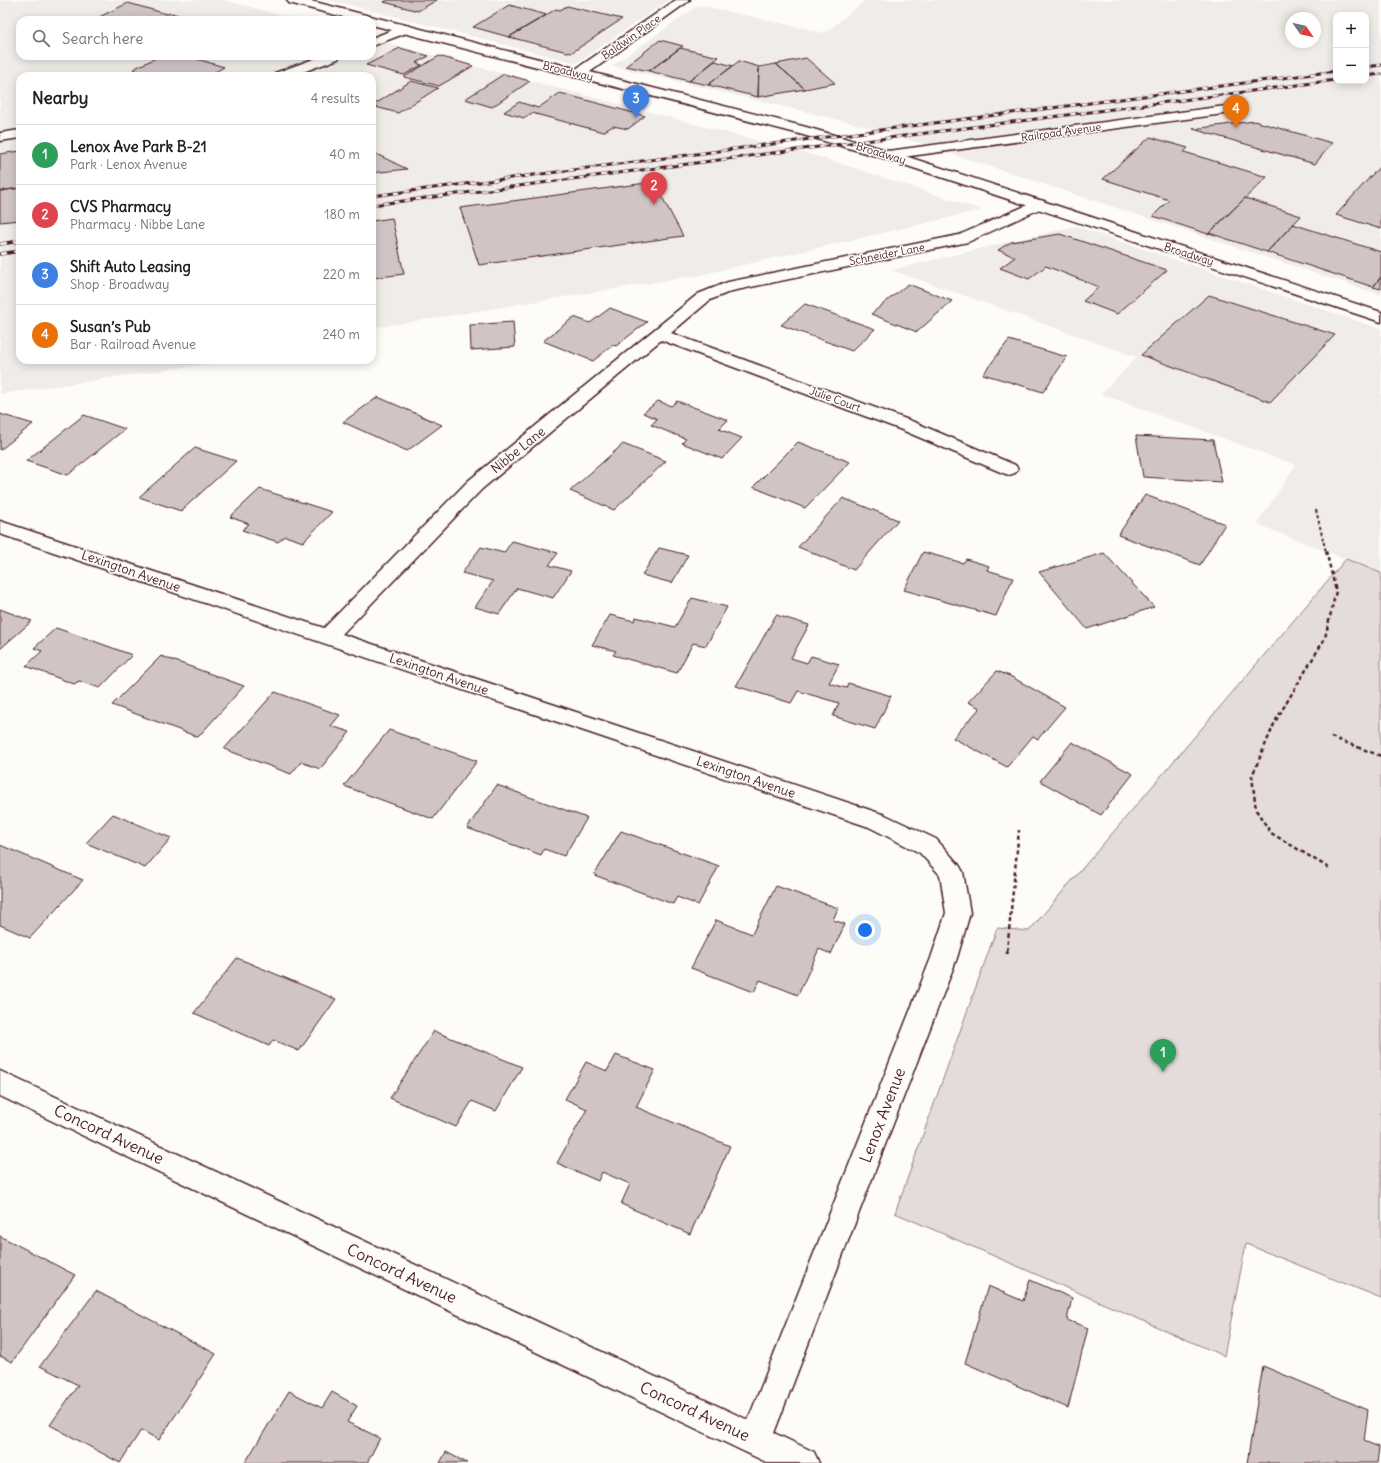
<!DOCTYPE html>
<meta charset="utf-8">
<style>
body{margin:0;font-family:Delius,sans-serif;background:#f6f6f6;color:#202124}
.controls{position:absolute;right:12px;top:12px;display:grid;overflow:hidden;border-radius:8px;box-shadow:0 2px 10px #0003}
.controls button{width:36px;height:36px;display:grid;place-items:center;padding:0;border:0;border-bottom:1px solid #e0e0e0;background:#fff;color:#202124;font:20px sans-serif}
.compass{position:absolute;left:1285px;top:12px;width:36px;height:36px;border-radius:50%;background:#fff;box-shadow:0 2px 10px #0003;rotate:124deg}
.you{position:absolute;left:865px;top:930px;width:14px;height:14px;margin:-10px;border:3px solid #fff;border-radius:50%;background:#1a73e8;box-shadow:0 0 0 6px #1a73e833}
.badge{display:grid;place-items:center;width:26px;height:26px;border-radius:50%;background:#7c3aed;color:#fff;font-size:13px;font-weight:700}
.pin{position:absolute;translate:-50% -33px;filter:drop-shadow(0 1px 2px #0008)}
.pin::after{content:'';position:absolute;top:21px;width:14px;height:12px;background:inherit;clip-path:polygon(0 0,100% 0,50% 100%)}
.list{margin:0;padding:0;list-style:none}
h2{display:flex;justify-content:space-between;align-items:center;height:52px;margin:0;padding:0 16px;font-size:17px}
h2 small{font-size:13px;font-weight:400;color:#757577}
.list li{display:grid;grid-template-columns:26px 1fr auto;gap:12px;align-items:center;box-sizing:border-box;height:60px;padding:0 16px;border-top:1px solid #e0e0e0}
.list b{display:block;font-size:15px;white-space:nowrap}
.list p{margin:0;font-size:13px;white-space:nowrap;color:#757577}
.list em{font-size:13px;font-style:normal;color:#757577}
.icon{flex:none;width:22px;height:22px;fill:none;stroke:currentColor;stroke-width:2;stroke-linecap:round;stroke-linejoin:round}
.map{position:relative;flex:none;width:1381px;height:1463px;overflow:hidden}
.search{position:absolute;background:#fff;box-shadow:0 2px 10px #0003;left:16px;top:16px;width:360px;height:44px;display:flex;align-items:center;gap:10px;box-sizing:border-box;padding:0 14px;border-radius:12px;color:#757577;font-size:15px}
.panel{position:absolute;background:#fff;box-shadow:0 2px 10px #0003;left:16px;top:72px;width:360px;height:292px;border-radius:12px}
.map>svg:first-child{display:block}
.built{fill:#f0ece8;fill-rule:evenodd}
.green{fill:#e3dcda;stroke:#967e82}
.building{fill:#d0c5c4;stroke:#4a1f2b}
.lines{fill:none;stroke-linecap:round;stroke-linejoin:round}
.minor-casing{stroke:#4a1f2b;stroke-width:3}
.secondary-casing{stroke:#4a1f2b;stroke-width:3}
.path-far2{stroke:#4a1f2b;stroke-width:2;stroke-dasharray:3 2.5;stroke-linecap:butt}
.path-far1{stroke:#4a1f2b;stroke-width:2.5;stroke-dasharray:4 3;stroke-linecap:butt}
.path{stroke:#4a1f2b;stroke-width:3;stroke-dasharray:5 4;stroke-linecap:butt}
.minor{fill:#fdfcf7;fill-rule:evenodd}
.secondary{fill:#fdfcf7;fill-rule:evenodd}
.rail-far1-casing{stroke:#4a1f2b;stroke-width:3}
.rail-casing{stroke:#4a1f2b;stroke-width:3.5}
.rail-far1{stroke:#fdfcf7;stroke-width:2;stroke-dasharray:5.5;stroke-linecap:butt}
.rail{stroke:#fdfcf7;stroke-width:2.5;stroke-dasharray:7;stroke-linecap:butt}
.labels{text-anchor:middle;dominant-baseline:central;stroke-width:3;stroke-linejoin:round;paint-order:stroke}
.far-street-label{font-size:11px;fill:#4a1f2b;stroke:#fdfcf7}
.street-label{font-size:13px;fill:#4a1f2b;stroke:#fdfcf7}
.near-street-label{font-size:16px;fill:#4a1f2b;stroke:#fdfcf7}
</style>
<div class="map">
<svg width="1381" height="1463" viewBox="0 0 1381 1463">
<rect width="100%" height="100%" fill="#fdfcf7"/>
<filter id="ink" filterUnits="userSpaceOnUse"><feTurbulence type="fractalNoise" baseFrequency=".025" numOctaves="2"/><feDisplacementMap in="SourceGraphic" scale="8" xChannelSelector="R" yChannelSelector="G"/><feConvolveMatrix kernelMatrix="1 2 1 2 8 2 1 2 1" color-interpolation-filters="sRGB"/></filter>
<g filter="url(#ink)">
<path class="built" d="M0,0H224L299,20H20V56H372V39L823,158L982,210L700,275L372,328V76H20V360H233L0,394Z
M330,0H669L577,63Z
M866,0H1381V295L907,139L861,125L612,66L699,5L825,33ZM1336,15H1366V81H1336ZM1291,18H1315V42H1291Z
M1075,226L1381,329V573L1257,524L1296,465L1101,394L1137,357L892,270Z"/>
<path class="green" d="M1346,559L1381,573V1298L1246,1244L1224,1356L895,1213L997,928L1029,931Z"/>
<path class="building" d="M388,0H437L418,11L384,2Z
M128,3L167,14L171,13L197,20H93Z
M509,5L547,15L509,37L473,27Z
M567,6L622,19L571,53L509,37L556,9L560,10Z
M660,40L683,46L649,71L626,66Z
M400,48L429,56L416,63L422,65L404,75L366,65Z
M680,48L719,57L689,81L649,71Z
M160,56H187L224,67L208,76H154L133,69Z
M439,56L473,66L439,86L404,77Z
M806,58L835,83L805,89L776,64Z
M715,61L733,66L708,85L689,81Z
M739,61L759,67L758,97L708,85Z
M776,64L805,89L758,97L759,67Z
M504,74L530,81L492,107L465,99Z
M411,81L438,88L398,113L372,106Z
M560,93L645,116L628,129L613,126L603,132L532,113L524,118L504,112L519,102L538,108Z
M1254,121L1332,143L1315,164L1193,129Z
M1150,137L1188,148L1184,152L1267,177L1208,234L1153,216L1169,200L1103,179Z
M20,151V188L0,191V154Z
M372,152L407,169L372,173Z
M1381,165V229L1336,215Z
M654,182L683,236L479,265L460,208Z
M20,188V220L0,222V191Z
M1245,198L1301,216L1267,252L1209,233Z
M392,218L404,274L372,278V221Z
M1293,224L1381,252V277L1373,287L1267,252Z
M1060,234L1167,270L1117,314L1083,301L1099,287L1046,266L1029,279L1000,268L1015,257L998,250L1011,242Z
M1381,277V289L1373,287Z
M908,284L952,301L917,332L871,314Z
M1209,295L1335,335L1270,402L1141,355Z
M805,304L875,329L852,351L781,325Z
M610,308L647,322L616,346L613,345L593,361L543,341L574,317L590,323Z
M513,322L515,347L471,350L470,325Z
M1009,340L1067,357L1043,392L983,374Z
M378,397L442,425L407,451L343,422Z
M658,401L671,406L677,401L728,420L719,429L742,438L722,459L682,443L686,439L651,425L657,419L643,413Z
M0,414L33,424L0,450Z
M84,415L125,429L68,475L26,461Z
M1136,436L1213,440L1222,482L1143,477Z
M798,442L850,462L805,508L753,487Z
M623,444L666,461L614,510L570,491Z
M195,448L236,461L181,511L139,497Z
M260,489L332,512L303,542L285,536L278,542L242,530L249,524L230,517Z
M1145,495L1225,524L1200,565L1118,535Z
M843,498L898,520L854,570L798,547Z
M512,541L558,553L549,565L571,571L553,598L517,588L499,614L475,607L493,581L462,573L481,547L504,553Z
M659,548L688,555L672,583L642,575Z
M923,552L963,563L966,559L989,566L987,570L1013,578L996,616L904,590Z
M1104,553L1154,607L1087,629L1039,572Z
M692,598L727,607L706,646L693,643L677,673L613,655L616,651L592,645L610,615L634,621L636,617L675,627Z
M0,609L32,621L0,649Z
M776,615L809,625L791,658L807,663L811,656L839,664L829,683L846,688L848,683L891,696L875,729L833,716L839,703L798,691L791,703L736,686Z
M56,628L88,639L132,655L100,688L79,681L74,684L26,666L42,651L34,648Z
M161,656L244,686L198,737L112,705Z
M997,671L1010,676L1065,707L1038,739L1033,736L1007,767L953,738L980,708L968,702Z
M275,692L340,715L331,726L350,732L320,769L301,762L291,774L224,749Z
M389,730L477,761L433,819L344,786Z
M1072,742L1133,774L1101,815L1040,781Z
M497,785L587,818L564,856L544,849L541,855L467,828Z
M113,814L171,838L145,868L86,843Z
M621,831L719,866L698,905L677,897L673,904L594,875Z
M0,845L83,880L30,938L0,925Z
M776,886L838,908L833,920L845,924L831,954L819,949L798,995L760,980L754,992L691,968L716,920L752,934Z
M237,958L336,999L299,1051L273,1040L269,1046L194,1013Z
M434,1031L522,1067L496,1111L472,1101L456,1127L390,1098Z
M616,1055L655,1070L636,1107L730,1146L690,1234L621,1204L630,1184L602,1172L598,1181L557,1163L587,1109L565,1099L586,1062L607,1071Z
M0,1236L75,1275L12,1362L0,1356Z
M1030,1280L1072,1298L1067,1320L1088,1328L1068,1408L965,1363L988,1286L1023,1301Z
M96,1291L216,1354L159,1440L141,1430L120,1463L50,1425L78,1385L40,1366Z
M1263,1366L1368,1410L1364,1441L1379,1447L1377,1463H1247Z
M289,1391L322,1408L332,1392L357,1406L347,1422L380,1438L367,1463H245Z
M446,1452L467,1463H440Z"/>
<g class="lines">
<defs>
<path id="minor" d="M676,0H690L583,77H573L572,74L573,71Z
M405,25L409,26L411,29L409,32L372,46V38Z
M322,56H340L338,59L292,76H274L275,73Z
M1233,105L1238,106L1240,109L1238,112L888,159L883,158L881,155L883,152L888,151Z
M20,130V138L0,141V133Z
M1039,200L1044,201L1046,204L1044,207L968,242L732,291L710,300L671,333L914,422L1015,465L1018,469L1015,473L1009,475L1003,473L902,430L661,340L482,489L342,634L885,815L936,839L959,865L963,872L970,913L957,958L774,1433L814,1452L819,1463H768L0,1096V1071L748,1420L931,958L946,913L940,875L920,853L869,827L0,534V521L324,628L468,481L698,294L728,282L959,235Z"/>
<path id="secondary" d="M287,0H307L806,127L893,152L1381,312V322L883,158L796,133L372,25V20H355L289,3Z"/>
</defs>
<use href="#minor" class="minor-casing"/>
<use href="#secondary" class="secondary-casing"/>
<path class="path-far2" d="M1316,510L1326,552"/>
<path class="path-far1" d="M1326,551L1336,591L1325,638L1275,722L1252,776L1256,810L1271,833L1329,868
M1331,737L1381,756
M1007,951L1019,830"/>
<path class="path" d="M1007,954V950"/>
<use href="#minor" class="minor"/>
<use href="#secondary" class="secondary"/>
<defs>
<path id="rail-far1" d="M1366,67L1381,65
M1366,76L1381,74
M372,196L1336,71
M372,205L1336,80
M14,242L20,241"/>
<path id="rail" d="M0,244L20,241
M0,254L20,251"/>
</defs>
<use href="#rail-far1" class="rail-far1-casing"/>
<use href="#rail" class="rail-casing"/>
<use href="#rail-far1" class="rail-far1"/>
<use href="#rail" class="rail"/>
</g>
</g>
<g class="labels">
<g class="far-street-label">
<text transform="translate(631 37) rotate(-35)">Baldwin Place</text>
<text transform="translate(568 71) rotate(14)">Broadway</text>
<text transform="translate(1061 132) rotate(-8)">Railroad Avenue</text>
<text transform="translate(881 153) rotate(17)">Broadway</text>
<text transform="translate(887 254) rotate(-11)">Schneider Lane</text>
<text transform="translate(1189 254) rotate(18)">Broadway</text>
<text transform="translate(835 399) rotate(20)">Julie Court</text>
</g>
<g class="street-label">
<text transform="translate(518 450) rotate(-39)">Nibbe Lane</text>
<text transform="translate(131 571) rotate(19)">Lexington Avenue</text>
<text transform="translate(439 674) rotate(19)">Lexington Avenue</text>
<text transform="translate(746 777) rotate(19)">Lexington Avenue</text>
</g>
<g class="near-street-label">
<text transform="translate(882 1115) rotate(-69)">Lenox Avenue</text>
<text transform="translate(109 1134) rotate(25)">Concord Avenue</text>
<text transform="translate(402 1273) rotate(25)">Concord Avenue</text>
<text transform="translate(695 1411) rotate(25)">Concord Avenue</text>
</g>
</g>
</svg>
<div class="controls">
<button>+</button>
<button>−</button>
</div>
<svg class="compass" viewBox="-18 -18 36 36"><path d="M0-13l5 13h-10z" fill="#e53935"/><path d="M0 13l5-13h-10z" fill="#757577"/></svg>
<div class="you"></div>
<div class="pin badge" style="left:1163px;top:1072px;background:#2e9e5b">1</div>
<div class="pin badge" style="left:654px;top:205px;background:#e0444e">2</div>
<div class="pin badge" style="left:636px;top:118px;background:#3f7fe0">3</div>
<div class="pin badge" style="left:1236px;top:128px;background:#e8710a">4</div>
<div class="search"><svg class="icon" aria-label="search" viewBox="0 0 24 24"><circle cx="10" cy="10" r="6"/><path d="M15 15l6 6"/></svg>Search here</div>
<section class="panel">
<h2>Nearby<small>4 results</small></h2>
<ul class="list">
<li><span class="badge" style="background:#2e9e5b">1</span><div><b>Lenox Ave Park B-21</b><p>Park · Lenox Avenue</p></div><em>40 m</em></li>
<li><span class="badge" style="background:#e0444e">2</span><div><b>CVS Pharmacy</b><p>Pharmacy · Nibbe Lane</p></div><em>180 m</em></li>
<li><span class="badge" style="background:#3f7fe0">3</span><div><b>Shift Auto Leasing</b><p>Shop · Broadway</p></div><em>220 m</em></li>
<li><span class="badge" style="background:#e8710a">4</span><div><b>Susan’s Pub</b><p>Bar · Railroad Avenue</p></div><em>240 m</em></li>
</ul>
</section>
</div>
